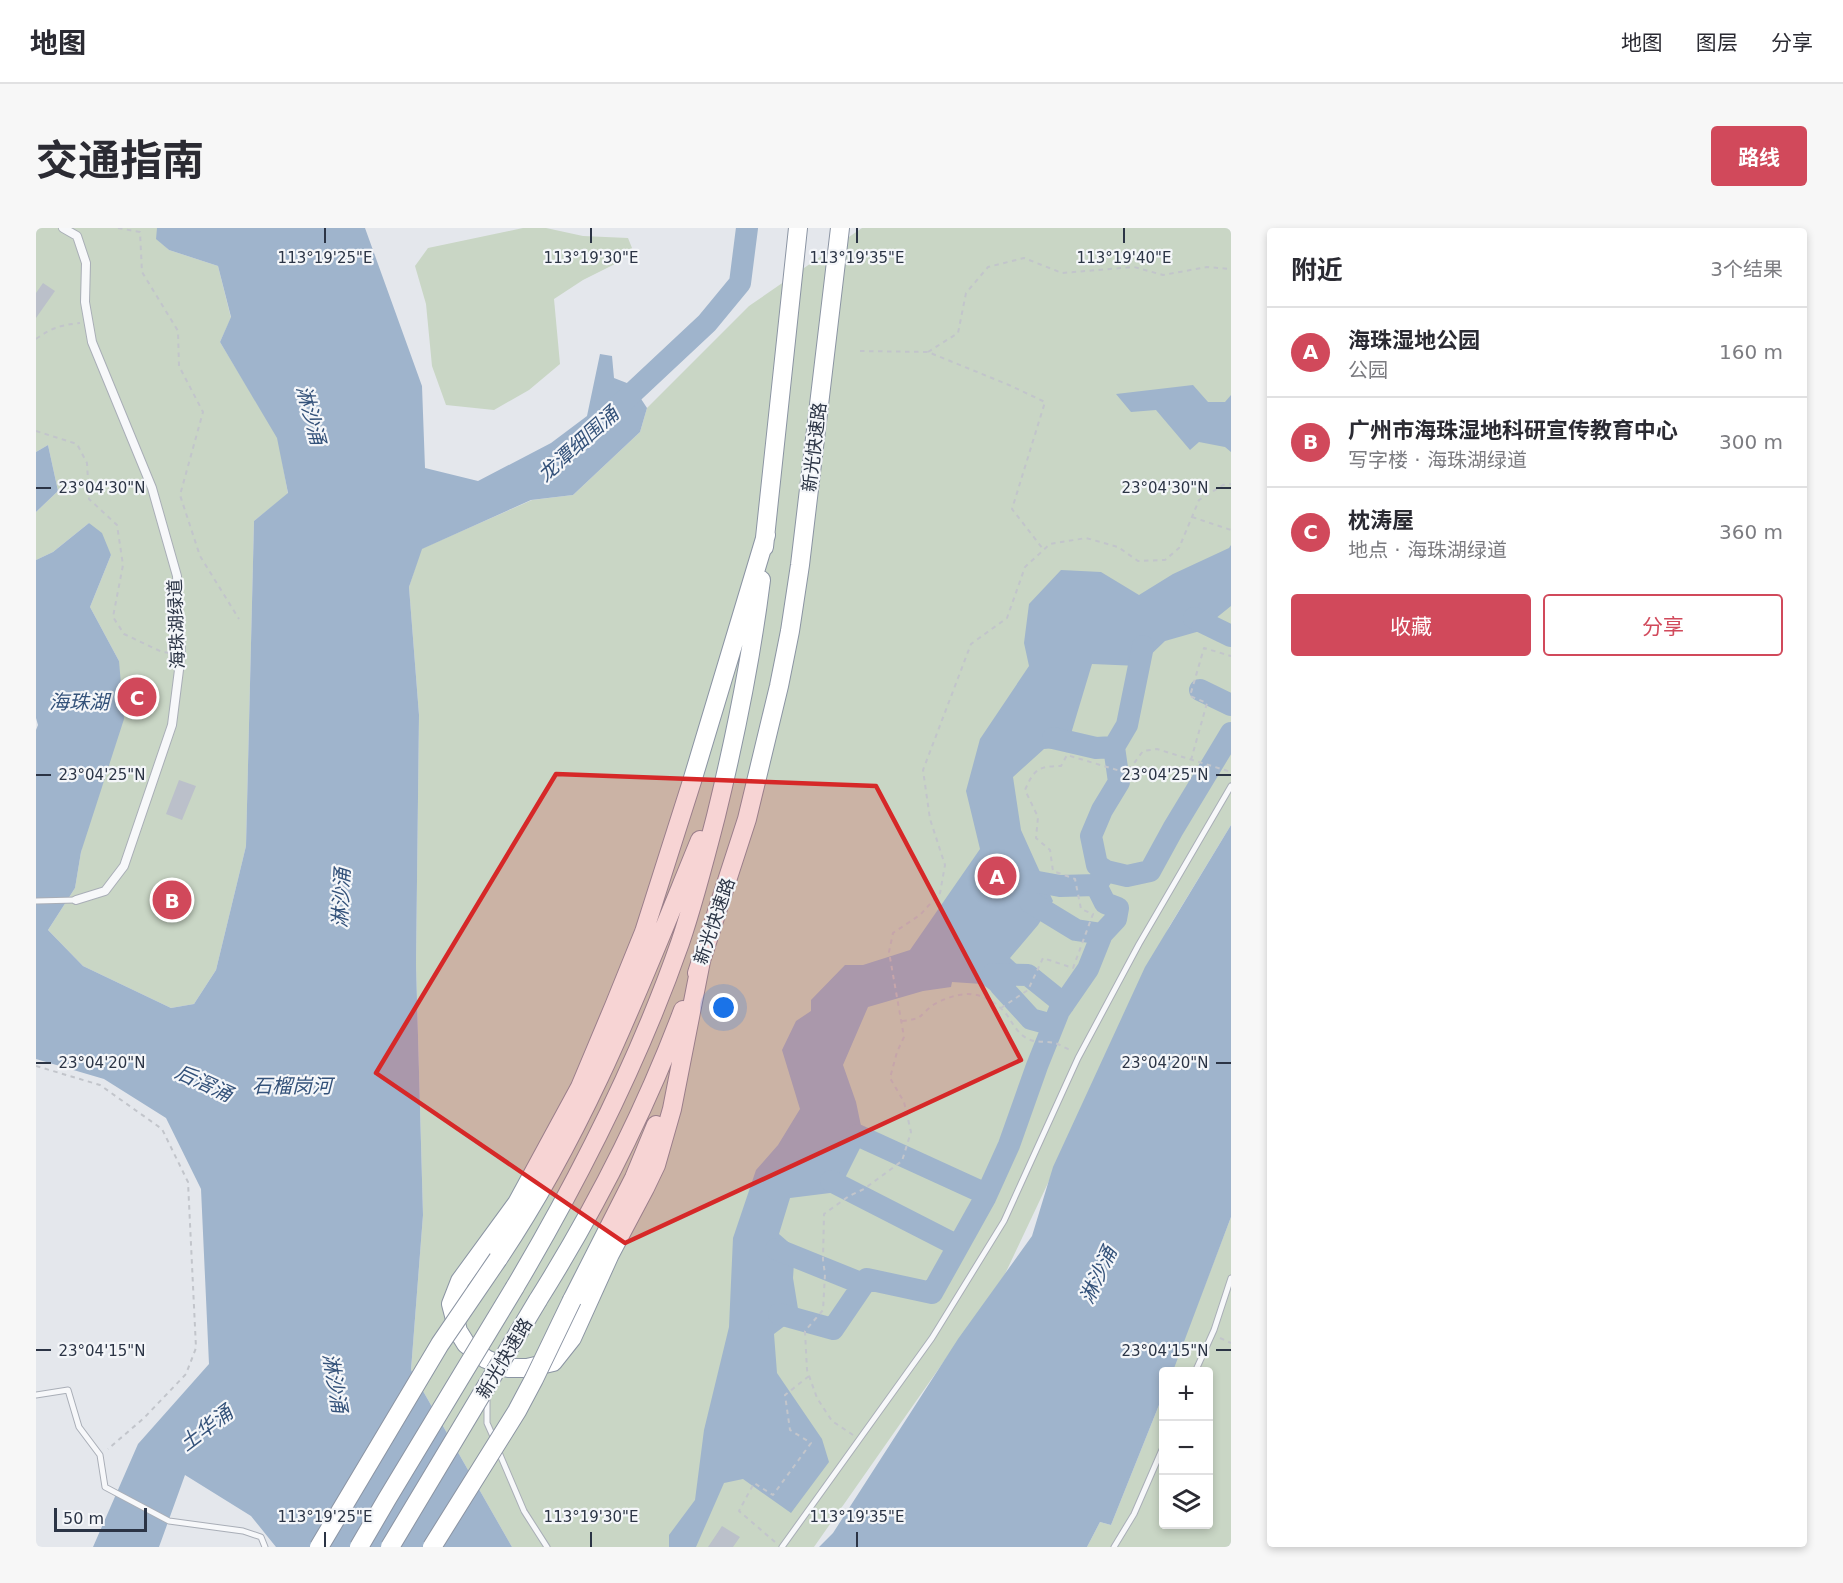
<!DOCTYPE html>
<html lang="zh">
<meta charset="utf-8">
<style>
body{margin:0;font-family:"DejaVu Sans","Noto Sans SC",sans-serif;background:#f7f7f7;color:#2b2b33}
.controls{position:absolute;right:18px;bottom:18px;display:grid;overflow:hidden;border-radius:6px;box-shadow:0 3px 9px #0003}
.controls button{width:54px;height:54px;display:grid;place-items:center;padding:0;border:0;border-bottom:2px solid #e1e1e2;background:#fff;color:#2b2b33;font:30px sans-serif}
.scale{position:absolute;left:18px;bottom:15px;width:93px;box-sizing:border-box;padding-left:6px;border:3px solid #2b3445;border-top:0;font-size:16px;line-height:21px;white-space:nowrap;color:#2b3445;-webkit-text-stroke:4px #f4f6f9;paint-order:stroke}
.you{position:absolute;left:688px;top:780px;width:21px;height:21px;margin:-15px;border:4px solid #fff;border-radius:50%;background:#1a73e8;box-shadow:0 0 0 9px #1a73e833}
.badge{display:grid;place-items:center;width:39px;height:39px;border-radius:50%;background:#d1495b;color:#fff;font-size:20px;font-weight:700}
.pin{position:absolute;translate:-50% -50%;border:3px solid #fff;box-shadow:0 2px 6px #0006}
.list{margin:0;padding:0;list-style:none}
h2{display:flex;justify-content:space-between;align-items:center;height:78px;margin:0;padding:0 24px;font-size:26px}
h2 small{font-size:20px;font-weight:400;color:#7c7c81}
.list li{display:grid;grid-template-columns:39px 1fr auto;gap:18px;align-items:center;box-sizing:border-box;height:90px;padding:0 24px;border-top:2px solid #e1e1e2}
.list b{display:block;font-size:22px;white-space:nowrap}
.list p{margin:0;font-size:20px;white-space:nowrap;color:#7c7c81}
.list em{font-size:20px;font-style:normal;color:#7c7c81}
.actions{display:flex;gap:12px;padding:18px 24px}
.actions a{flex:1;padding:14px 0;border:2px solid #d1495b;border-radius:6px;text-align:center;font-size:21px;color:#d1495b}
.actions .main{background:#d1495b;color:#fff}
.icon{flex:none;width:33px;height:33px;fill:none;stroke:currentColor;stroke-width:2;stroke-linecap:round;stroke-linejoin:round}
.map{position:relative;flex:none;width:1195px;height:1319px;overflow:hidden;border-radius:6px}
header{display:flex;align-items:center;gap:36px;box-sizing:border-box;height:84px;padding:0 30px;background:#fff;border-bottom:2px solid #e1e1e2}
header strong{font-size:28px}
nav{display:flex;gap:33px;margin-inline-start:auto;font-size:21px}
.intro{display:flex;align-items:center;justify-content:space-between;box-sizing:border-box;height:144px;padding:0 36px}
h1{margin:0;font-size:42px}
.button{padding:15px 27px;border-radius:6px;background:#d1495b;color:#fff;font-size:21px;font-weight:700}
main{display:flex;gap:36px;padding:0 36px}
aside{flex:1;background:#fff;border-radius:6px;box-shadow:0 3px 9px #0003}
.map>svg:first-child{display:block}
.green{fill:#c9d6c5}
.water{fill:#9fb4cc}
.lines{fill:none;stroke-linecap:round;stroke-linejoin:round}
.river{stroke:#9fb4cc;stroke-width:22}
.building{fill:#bbc0ca}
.service-casing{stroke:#a9aeb7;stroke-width:7}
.pedestrian-casing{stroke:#a9aeb7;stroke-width:10}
.trunk-casing{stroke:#8b94a3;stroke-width:20}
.path{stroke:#c2c5cb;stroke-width:2;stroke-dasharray:4.5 4.5;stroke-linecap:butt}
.service{stroke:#f7f8fa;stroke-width:5}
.pedestrian{stroke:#f7f8fa;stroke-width:8}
.trunk{stroke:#fff;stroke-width:18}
.trunk-bridge-casing{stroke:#8b94a3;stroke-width:20;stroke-linecap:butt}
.trunk-bridge{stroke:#fff;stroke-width:18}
.marked{fill:#d62828;fill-opacity:0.2;stroke:#d62828;stroke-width:4.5;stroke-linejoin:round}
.ticks{fill:none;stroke:#2b3445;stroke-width:2}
.labels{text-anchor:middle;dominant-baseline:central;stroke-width:4.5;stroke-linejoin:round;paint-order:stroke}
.street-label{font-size:18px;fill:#2b3445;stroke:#f4f6f9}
.water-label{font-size:20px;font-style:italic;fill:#34527a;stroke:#f4f6f9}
.ticks-label{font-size:15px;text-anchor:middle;fill:#2b3445;stroke:#f4f6f9;stroke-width:4.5;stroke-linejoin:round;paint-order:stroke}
</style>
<header>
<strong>地图</strong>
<nav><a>地图</a><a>图层</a><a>分享</a></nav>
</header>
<div class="intro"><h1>交通指南</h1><a class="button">路线</a></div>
<main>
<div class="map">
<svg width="1195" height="1319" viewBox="0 0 1195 1319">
<rect width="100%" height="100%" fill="#e4e7ec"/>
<path class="green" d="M0,0H121V11L133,22L182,38L195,90L184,114L242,210L252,266L218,293L210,618L180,742L158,776L135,780L47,738L12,702L39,660L45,624L83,433L54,379L75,327L53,295L17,324L0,332V284L22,263L12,217L0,224Z
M487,0H510L547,8L592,10L596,20L585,33L547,52L518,71L524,136L493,162L458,182L410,177L396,138L390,76L379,38L392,20Z
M826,0H1195V597L1133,699L969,1046L778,1319H476L375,1142L387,987L380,736L383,487L373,359L385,321L496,272L537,267L604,204L611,180L713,78Z
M1195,989V1319H1051L1064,1294L1075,1297L1127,1167L1128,1296H1172V1144L1136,1143Z"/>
<path class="water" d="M121,0H329L386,158L389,240L442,253L515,215L551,188L564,126L576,128L578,150L596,157L611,180L604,204L537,267L495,272L386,321L373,359L383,487L380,736L387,987L375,1142L476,1319H240L215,1288L149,1247L123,1319H57L102,1216L173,1136L165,961L130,890L68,851L0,831V502L2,497L0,490V332L17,324L53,295L66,305L75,327L54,379L83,433L88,491L45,624L39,660L12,702L47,738L135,780L158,776L180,742L210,618L218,293L252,265L241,210L184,114L195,89L182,38L133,22L120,11Z
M1157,157L1172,174H1189L1195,167V224L1189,219L1163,214L1154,222L1120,182L1095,184L1080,166Z
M12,217L22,263L0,284V224Z
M1195,317V378L1164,403L1129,413L1103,438L1056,436L1031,519L1008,521L977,549L985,602L1017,673L1002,697L974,730L987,742L972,775L946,756L916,754L915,759L887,763L832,779L807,837L820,874L828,912L802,964L754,970L743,1006L759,1020L757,1050L763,1087L738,1106L741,1145L786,1211L793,1234L755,1285L707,1251L688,1255L660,1319H633V1307L659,1272L668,1202L693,1099L697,1010L720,942L742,917L764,881L746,822L760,793L775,783V772L809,737H827L874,722L944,621L930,563L944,511L993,438L988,415L993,376L1025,342L1065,344L1103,367L1137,346L1193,320Z
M1195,597V989L1137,1143L1128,1144L1127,1167L1075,1297L1064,1294L1051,1319H783L797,1305L922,1111L996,1008L1017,939L1109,739Z"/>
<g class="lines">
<path class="river" d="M577,183L671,95L704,55L711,0
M1158,390L1195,408
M1164,462L1195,477
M1017,510L1060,520L1078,519
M1070,643L1061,637L1055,608L1066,582L1083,554L1078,519L1091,497L1107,418
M991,652L1024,658L1060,657
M994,674L1040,702L1066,706
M957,746L992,747L1028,776
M964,757L995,791L1017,797
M821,907L950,966
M795,953L922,1018
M740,1021L827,1056
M743,1086L797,1101L831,1051L896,1065L949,970L973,917L1001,838L1023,783L1052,741L1066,706L1080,691L1082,680L1069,675L1060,657L1070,643L1091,648L1114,643L1137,601L1195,505"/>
</g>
<path class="building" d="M7,55L19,63L0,90V65Z
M143,552L160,558L146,592L130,586Z
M686,1298L704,1309L697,1319H672Z"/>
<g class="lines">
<defs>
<path id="service" d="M0,673L40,672
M1159,1144L1178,1102L1195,1050
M0,1167L32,1162L43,1199L64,1227L69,1259L133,1293L207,1303L225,1309L229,1319
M451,1170V1195L459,1213
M462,1222L488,1283L511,1319
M746,1319L896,1110L968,993L1042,830L1103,716L1195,558
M1078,1319L1098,1286L1128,1217"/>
<path id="pedestrian" d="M27,0L41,8L50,35L49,74L56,114L116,260L141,348L145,426L136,497L88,638L69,663L40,672"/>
<path id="trunk" d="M728,319L762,0
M665,733L636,881L620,937L609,960L574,1026L536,1110L517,1134L491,1140H472L450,1131L430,1116L422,1103L415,1076L424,1053L481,975L544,859L578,778L608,704L657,550L730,307
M661,745L711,591L743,458L754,403L764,337L804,0
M462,1031C551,899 604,758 664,612
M479,1059C544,949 602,835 644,715C658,674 669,631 680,588C699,510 715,432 725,352
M502,1072C559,981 609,883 647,782
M536,1072L598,950L620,897"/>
</defs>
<use href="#service" class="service-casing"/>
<use href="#pedestrian" class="pedestrian-casing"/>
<use href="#trunk" class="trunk-casing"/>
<path class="path" d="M82,0L104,4L106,44L142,103L143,138L167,184L144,267L164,328L203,391
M0,111C15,100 25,97 44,95
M824,123L892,124L973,157L1009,174L976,281L1007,321
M892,124L922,105L930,65L952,39L988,30L1026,45L1098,39L1127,47L1171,39L1195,41
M0,203L41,216L51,235L53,271L81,297L87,337L77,389L88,406L126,424L136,425
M1156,289L1195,302
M1155,532L1171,475L1154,468L1168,420L1195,428
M965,780L992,762L1007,730L1037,740L1057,686L1045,681L1039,651L1017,643L1014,622L1000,610L1002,589L989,562C998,541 1003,538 1025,538L1031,527L1091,545L1107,523L1121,521L1195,544
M866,793C888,791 882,788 897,777C905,772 914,769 923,767C942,763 959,772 971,787C977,796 982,806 992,811C1000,815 1011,813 1019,815C1025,817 1031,821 1036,823
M0,838L64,857L126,901L152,954L160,1120L150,1146L108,1190L72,1221
M1184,1110L1195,1115
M817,1207L796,1193L781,1170L771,1142L769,1103L787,1082L789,1046L787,1032L788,986L813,968L828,961L866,933L875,904L868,874L854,850L861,824L868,809L853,724L857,705L884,687L904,665L909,637L894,591L887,542L935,416L971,390L989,339L1014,316L1050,310L1082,319L1102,333L1129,332L1143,320L1163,272L1187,257L1195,256
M739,1314L703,1283L718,1255L737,1267L775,1215L754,1202L749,1167L773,1148"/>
<use href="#service" class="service"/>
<use href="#pedestrian" class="pedestrian"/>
<use href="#trunk" class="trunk"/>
<defs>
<path id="trunk-bridge" d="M283,1319L404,1116L462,1031
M323,1319L351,1271L479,1059
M354,1319L502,1072
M396,1319L481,1183L498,1151L536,1072"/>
</defs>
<use href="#trunk-bridge" class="trunk-bridge-casing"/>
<use href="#trunk-bridge" class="trunk-bridge"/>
</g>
<path class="marked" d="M520,546L840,558L985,832L589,1015L340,845Z"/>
<path class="ticks" d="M289,0V15M555,0V15M821,0V15M1088,0V15M0,260H15M1180,260H1195M0,547H15M1180,547H1195M0,835H15M1180,835H1195M0,1122H15M1180,1122H1195M289,1304V1319M555,1304V1319M821,1304V1319"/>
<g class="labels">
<g class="street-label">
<text transform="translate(778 219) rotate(-83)">新光快速路</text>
<text transform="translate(140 396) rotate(-92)">海珠湖绿道</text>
<text transform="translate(678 693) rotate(-71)">新光快速路</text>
<text transform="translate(468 1130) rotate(-59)">新光快速路</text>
</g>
<g class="water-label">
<text transform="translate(275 187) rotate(75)">淋沙涌</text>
<text transform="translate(542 216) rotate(-42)">龙潭细围涌</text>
<text x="43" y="474">海珠湖</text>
<text transform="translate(305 670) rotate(-87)">淋沙涌</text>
<text transform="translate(168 855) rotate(25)">后滘涌</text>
<text x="256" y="858">石榴岗河</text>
<text transform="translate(1062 1047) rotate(-65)">淋沙涌</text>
<text transform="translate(299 1155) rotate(80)">淋沙涌</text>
<text transform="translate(170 1200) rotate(-37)">土华涌</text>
</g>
</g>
<g class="ticks-label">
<text x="289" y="35">113°19'25"E</text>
<text x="555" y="35">113°19'30"E</text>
<text x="821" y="35">113°19'35"E</text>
<text x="1088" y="35">113°19'40"E</text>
<text x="66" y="265">23°04'30"N</text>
<text x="1129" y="265">23°04'30"N</text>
<text x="66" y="552">23°04'25"N</text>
<text x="1129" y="552">23°04'25"N</text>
<text x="66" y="840">23°04'20"N</text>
<text x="1129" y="840">23°04'20"N</text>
<text x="66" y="1128">23°04'15"N</text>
<text x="1129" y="1128">23°04'15"N</text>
<text x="289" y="1294">113°19'25"E</text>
<text x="555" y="1294">113°19'30"E</text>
<text x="821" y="1294">113°19'35"E</text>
</g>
</svg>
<div class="controls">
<button>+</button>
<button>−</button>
<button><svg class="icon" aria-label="layers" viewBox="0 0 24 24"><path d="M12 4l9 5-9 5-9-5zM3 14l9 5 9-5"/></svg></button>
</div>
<div class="scale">50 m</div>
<div class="you"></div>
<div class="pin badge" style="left:961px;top:648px">A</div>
<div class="pin badge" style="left:136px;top:672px">B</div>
<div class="pin badge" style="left:101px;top:469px">C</div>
</div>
<aside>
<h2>附近<small>3个结果</small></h2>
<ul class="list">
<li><span class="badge">A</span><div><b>海珠湿地公园</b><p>公园</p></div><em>160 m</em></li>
<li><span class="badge">B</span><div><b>广州市海珠湿地科研宣传教育中心</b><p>写字楼 · 海珠湖绿道</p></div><em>300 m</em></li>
<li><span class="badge">C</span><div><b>枕涛屋</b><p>地点 · 海珠湖绿道</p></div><em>360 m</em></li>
</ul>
<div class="actions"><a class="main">收藏</a><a>分享</a></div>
</aside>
</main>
